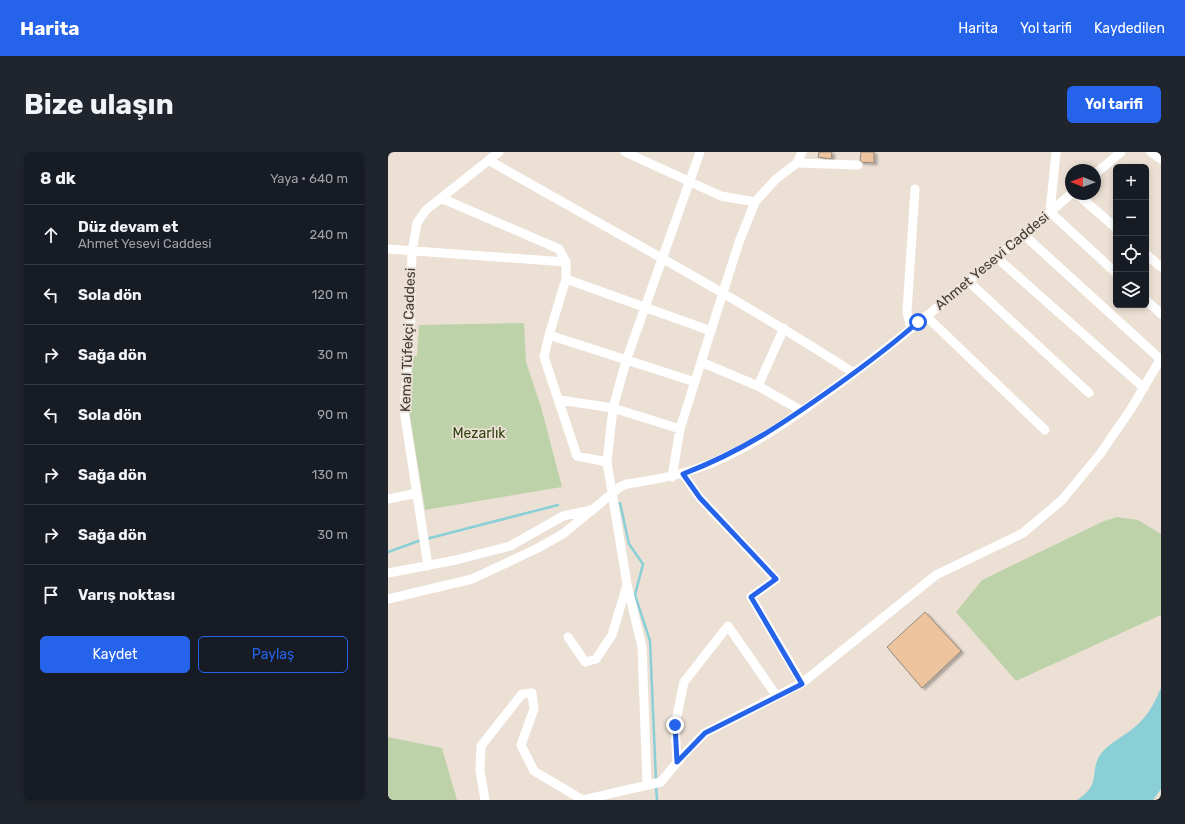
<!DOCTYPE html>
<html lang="tr">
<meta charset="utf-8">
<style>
body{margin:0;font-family:Rubik,sans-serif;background:#20242c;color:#f1f3f6}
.controls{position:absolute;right:12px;top:12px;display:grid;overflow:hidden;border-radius:6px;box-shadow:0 2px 6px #0003}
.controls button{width:36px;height:36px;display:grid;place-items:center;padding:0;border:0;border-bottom:1px solid #363941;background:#171b24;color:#f1f3f6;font:20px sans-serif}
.compass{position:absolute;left:677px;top:12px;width:36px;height:36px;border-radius:50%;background:#171b24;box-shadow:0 2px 6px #0003;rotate:271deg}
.stop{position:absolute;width:12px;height:12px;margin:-9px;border:3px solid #2563eb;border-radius:50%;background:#fff}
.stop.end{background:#2563eb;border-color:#fff;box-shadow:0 1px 4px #0008}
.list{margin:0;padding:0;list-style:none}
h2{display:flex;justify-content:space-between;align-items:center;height:52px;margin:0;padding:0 16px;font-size:17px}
h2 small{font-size:13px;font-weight:400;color:#9ea1a6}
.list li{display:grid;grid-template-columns:26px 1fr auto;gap:12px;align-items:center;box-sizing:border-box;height:60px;padding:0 16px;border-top:1px solid #363941}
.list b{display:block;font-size:15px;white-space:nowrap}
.list p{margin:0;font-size:13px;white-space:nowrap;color:#9ea1a6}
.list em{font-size:13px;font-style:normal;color:#9ea1a6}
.actions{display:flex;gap:8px;padding:12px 16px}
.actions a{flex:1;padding:9px 0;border:1px solid #2563eb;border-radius:6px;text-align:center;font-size:14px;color:#2563eb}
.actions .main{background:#2563eb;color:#fff}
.icon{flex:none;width:22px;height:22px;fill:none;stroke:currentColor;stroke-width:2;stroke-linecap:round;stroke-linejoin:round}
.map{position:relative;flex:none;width:773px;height:648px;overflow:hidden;border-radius:6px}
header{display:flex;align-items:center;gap:24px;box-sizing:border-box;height:56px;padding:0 20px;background:#2563eb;color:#fff}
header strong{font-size:19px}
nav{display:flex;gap:22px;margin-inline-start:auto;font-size:14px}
.intro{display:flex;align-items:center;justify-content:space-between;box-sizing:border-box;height:96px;padding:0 24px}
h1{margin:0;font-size:28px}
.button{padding:10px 18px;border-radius:6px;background:#2563eb;color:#fff;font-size:14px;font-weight:700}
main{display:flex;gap:24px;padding:0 24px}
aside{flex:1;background:#171b24;border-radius:6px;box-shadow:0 2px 6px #0003}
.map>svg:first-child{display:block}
.green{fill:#bed2a9}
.water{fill:#8aced6}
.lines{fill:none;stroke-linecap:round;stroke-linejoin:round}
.stream{stroke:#8aced6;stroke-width:2.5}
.building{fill:#eec49e;stroke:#94897f;filter:url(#shadow)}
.minor{stroke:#fff;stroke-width:9}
.route{stroke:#2563eb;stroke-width:5}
.labels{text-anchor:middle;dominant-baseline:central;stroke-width:3.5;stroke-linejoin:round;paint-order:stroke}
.street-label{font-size:14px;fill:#3f3b36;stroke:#ece0d5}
.park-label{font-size:14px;fill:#2f4411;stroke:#ece0d5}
</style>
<header>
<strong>Harita</strong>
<nav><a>Harita</a><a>Yol tarifi</a><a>Kaydedilen</a></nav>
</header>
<div class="intro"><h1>Bize ulaşın</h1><a class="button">Yol tarifi</a></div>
<main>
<aside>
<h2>8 dk<small>Yaya · 640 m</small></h2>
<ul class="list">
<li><svg class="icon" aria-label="ahead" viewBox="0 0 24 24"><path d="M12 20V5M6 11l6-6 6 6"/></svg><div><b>Düz devam et</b><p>Ahmet Yesevi Caddesi</p></div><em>240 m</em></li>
<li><svg class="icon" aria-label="left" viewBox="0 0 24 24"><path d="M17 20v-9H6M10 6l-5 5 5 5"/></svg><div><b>Sola dön</b></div><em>120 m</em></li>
<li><svg class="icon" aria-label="right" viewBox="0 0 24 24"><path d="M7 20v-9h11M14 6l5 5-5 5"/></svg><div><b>Sağa dön</b></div><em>30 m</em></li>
<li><svg class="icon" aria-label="left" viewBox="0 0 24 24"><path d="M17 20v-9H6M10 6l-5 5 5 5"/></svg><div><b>Sola dön</b></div><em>90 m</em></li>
<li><svg class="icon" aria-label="right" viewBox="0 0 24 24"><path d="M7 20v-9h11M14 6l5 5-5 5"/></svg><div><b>Sağa dön</b></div><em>130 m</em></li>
<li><svg class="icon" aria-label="right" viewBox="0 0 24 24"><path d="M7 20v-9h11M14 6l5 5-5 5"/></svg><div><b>Sağa dön</b></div><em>30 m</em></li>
<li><svg class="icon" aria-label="arrive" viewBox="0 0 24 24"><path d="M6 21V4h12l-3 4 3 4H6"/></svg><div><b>Varış noktası</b></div></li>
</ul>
<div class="actions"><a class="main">Kaydet</a><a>Paylaş</a></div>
</aside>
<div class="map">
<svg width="773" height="648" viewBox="0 0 773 648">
<defs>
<filter id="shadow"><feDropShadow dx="3" dy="2" stdDeviation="1" flood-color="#0004"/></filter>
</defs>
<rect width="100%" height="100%" fill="#ece0d5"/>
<path class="green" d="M136,171L138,210L153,255L174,335L37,358L20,252L23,204H29L31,173Z
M729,365L750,368L773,382V463L628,529L568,460L594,428L716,369Z
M0,585L54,596L69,648H0Z"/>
<path class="water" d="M773,536V637L765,648H689C714,632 701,621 712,603C721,590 736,585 748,574C760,564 767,550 773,536Z"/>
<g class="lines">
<path class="stream" d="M232,351L241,392L255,412L247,443L262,489L268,629
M38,387L170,353
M0,400L33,388
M268,634L269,648"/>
</g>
<path class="building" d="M431,0H444L443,7L430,5Z
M473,0H486V11L472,10Z
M537,460L573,499L534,536L499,495Z"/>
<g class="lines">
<path class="minor" d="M237,0L333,44L367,50
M668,0L662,60L728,121
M763,0L773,7
M102,9C224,79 348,145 466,221
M409,11L470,13
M707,22L733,0
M689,42L728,76
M53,46L171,97L178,110V127L161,183L156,205L189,304L219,310
M635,82L772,207
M0,97L178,110
M758,102L773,115
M608,105L756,236
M178,127L323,179
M580,129L701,241
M758,148L773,162
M538,164L657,278
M523,177L519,160L527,37
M161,183L307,230
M313,210L370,234L414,259
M370,234L396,176
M172,248L225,256L292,277
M295,322L312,346L388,427L363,445L414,531
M284,325L292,277L351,90L367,50L388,27L409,11L414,0
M0,347L29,341
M40,414L16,258L22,186L24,99L29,71L38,58L111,0
M0,421L68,408L122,394L175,364L203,358
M0,447L84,427L148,397L175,382L232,335L239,332C272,327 304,321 335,306C375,288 411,261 447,235C529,175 606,108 683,42
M180,485L197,510L208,507L224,483L239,433
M289,610L287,573L296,530L340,474L388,543
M259,632L254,495L239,432L219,310L225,256L238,209L312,0
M97,648L92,619L93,594L134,542L144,541L146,557L133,593L146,619L195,648L273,630L296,602L317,581L414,531L548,423L635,381L674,348L712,302L743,257L773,206"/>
</g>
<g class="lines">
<path class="route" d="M287,573L289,610L317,581L414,532L363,445L388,427L312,346L295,322C355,299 396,271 448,234C476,214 504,193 530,170"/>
</g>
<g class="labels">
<g class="street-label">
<text transform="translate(604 109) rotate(-40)">Ahmet Yesevi Caddesi</text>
<text transform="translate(20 188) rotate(-88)">Kemal Tüfekçi Caddesi</text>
</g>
<g class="park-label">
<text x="91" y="281">Mezarlık</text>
</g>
</g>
</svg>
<div class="controls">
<button>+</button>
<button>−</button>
<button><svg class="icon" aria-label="locate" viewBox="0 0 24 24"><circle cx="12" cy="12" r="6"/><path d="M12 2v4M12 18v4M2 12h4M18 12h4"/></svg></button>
<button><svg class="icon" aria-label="layers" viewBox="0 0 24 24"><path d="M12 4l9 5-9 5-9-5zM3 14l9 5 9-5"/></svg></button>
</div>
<svg class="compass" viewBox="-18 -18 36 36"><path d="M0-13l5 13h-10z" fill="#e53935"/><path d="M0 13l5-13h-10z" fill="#9ea1a6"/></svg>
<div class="stop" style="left:530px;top:170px"></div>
<div class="stop end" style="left:287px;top:573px"></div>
</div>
</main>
